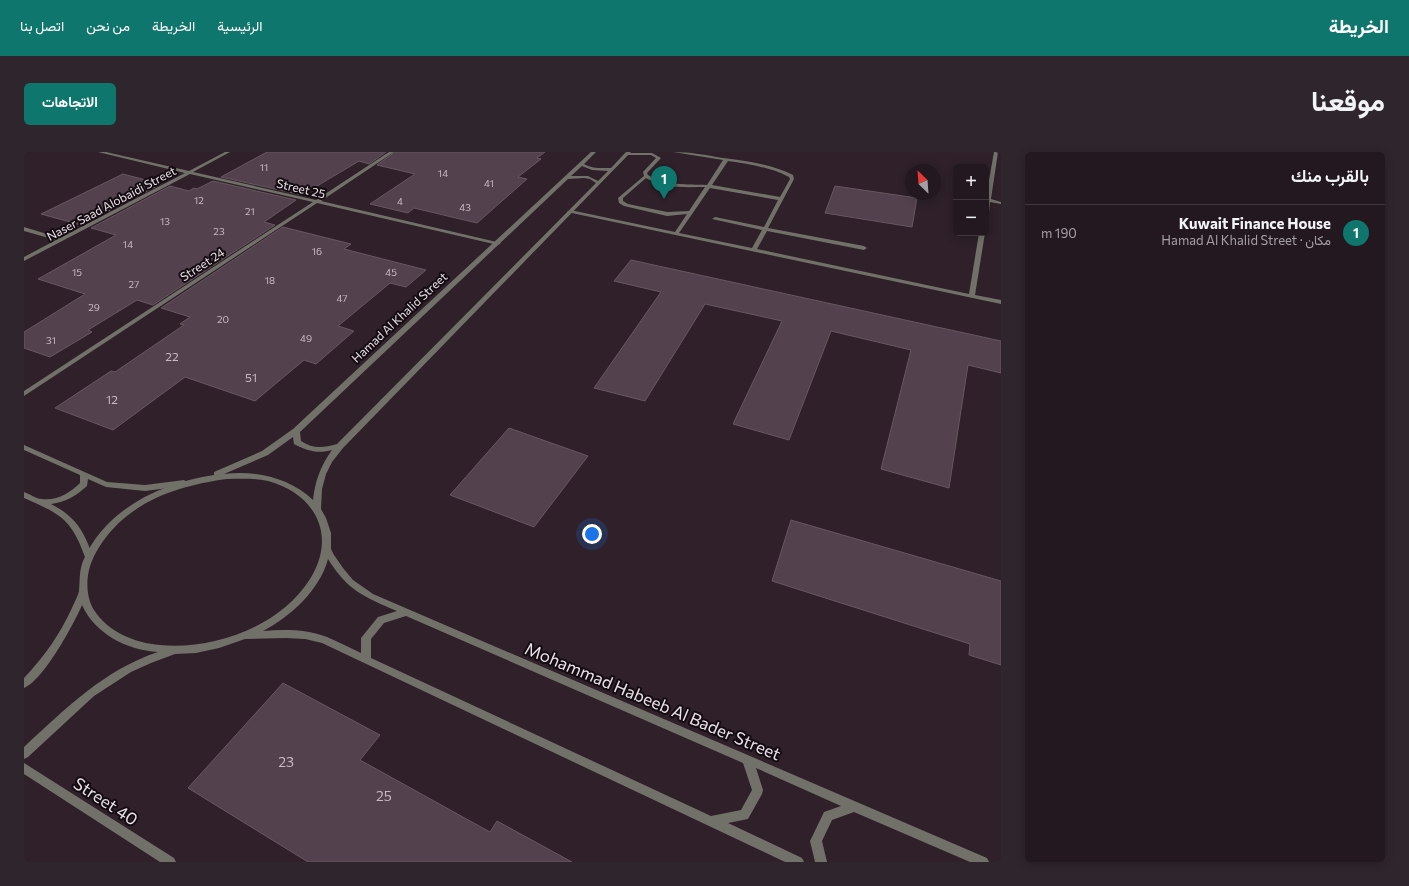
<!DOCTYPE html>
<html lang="ar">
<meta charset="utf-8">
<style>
body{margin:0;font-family:Commissioner,Vazirmatn,sans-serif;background:#2f252d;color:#f1f3f6;direction:rtl}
.controls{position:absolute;right:12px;top:12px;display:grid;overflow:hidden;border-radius:6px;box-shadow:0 2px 10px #0003}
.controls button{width:36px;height:36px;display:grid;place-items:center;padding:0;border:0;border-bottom:1px solid #40373e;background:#231820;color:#f1f3f6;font:20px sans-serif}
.compass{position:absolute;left:881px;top:12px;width:36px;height:36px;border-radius:50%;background:#231820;box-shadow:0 2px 10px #0003;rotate:335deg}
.you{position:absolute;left:568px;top:382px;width:14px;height:14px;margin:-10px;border:3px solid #fff;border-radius:50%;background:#1a73e8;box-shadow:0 0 0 6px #1a73e833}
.badge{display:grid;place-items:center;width:26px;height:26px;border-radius:50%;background:#0f766e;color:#fff;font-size:13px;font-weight:700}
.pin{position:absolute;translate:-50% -33px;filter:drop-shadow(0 1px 2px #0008)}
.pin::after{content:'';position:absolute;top:21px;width:14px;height:12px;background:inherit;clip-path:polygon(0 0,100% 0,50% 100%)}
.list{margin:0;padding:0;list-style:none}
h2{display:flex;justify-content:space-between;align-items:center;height:52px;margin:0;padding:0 16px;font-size:17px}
h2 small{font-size:13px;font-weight:400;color:#a3a0a5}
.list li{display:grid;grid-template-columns:26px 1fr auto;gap:12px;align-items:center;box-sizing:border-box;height:56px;padding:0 16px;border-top:1px solid #40373e}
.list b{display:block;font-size:15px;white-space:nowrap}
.list p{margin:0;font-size:13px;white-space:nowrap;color:#a3a0a5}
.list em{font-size:13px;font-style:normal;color:#a3a0a5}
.map{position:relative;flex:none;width:977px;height:710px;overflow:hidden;direction:ltr;border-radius:6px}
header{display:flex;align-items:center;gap:24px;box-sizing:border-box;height:56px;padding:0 20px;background:#0f766e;color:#fff}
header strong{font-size:19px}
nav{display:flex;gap:22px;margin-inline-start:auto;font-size:14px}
.intro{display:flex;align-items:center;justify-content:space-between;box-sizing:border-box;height:96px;padding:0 24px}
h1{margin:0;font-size:28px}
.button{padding:10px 18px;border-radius:6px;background:#0f766e;color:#fff;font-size:14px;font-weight:700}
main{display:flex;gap:24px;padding:0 24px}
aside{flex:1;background:#231820;border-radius:6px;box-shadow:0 2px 10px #0003}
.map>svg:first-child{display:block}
.building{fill:#53424d;stroke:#685762}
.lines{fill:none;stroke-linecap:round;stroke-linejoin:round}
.service{fill:#727169;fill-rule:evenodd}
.minor{fill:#727169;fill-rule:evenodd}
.tertiary{fill:#727169;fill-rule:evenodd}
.labels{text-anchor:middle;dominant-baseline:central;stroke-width:4;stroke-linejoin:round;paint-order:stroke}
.far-number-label{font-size:10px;fill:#c6b9c1}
.far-street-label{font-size:12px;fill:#ece1e8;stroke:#130c11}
.number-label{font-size:12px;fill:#c6b9c1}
.near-number-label{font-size:14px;fill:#c6b9c1}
.near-street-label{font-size:17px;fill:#ece1e8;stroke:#130c11}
</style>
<header>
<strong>الخريطة</strong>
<nav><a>الرئيسية</a><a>الخريطة</a><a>من نحن</a><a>اتصل بنا</a></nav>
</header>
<div class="intro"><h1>موقعنا</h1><a class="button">الاتجاهات</a></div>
<main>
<aside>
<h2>بالقرب منك<small></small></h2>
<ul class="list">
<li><span class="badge">1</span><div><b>Kuwait Finance House</b><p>مكان · Hamad Al Khalid Street</p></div><em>190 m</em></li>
</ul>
</aside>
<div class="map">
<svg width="977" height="710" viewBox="0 0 977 710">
<rect width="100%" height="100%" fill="#2f202a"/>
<path class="building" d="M243,0H362L345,12L335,9L278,43L197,25Z
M371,0H521L513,6L517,7L494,25L503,27L453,71L390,56L384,61L346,52L391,22L353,13Z
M99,22L137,32L57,73L17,62Z
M189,29L272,48L240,70L251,73L129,153L113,148L64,178L68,180L26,205L0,196V180L61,142L14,127L92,83L67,76L146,34L165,39L170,36L173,37Z
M811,34L893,46L888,75L801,61Z
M259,75L327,92L320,97L402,118L382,135L366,131L314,174L330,179L292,212L280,208L231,249L161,225L89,278L31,256L87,219L91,220L160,173L156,172L166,165L137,156Z
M607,108L977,189V221L944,213L925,336L857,317L887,198L807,179L765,288L709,272L758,169L681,152L621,249L570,236L637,140L590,129Z
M485,276L564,304L510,375L426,343Z
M767,368L977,429V513L945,503L946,492L748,429Z
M259,531L356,583L336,608L466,680L473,669L548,710H284L164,636Z"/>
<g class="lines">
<path class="service" d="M649,0C666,0 682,3 699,6C722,9 747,12 769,23L770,27L744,76L840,94L843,96L840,98L743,79L733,97L945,142L955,81H961L951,143L977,148V152L543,60L546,58L651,80L663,62L643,64L600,54L595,51L594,46L620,24L619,20L632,6L627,3H601V1H628L637,6L623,21L624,23C642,34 663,32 683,33L699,8ZM704,9C724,12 746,15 765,25L766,27L756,45L688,33ZM622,26C640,37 662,35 681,35L665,59L643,60L604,52L599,49V46ZM686,36L754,48L740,75L691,65L688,67L738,78L728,96L655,81Z
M970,0H974L967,47L977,50V52L966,50L965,60L962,62V45Z"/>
<path class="minor" d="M74,0H82L165,19L201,0H206L169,20L292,48L365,0H370L297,49L477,91L474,93L293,51L0,244V239L289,50L166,22L0,109V105L32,88L0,79V75L36,86L161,21Z
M0,293L83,330L121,333L160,328L164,331L160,334L121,339L82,335L64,327L63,334C52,344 42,350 27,352C52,365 60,379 69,405L68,407H62L61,405C47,366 36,362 0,346V340C6,342 12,347 18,347C33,349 46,341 56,331V323L0,298Z
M0,611L150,706L152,710H136L0,622Z"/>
<path class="tertiary" d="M567,0H572L560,12C569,17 577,16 587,16L602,0H607L319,296L308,310L302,322L298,337L297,357L302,366L307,381V397L310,403L319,416L329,428L349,442L963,706L965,710H946L830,660L808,668L798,689L803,710H791L786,689L788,685L800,660L817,654L732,616L739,638L738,642L724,667L704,671L778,706L780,710H761L298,491L281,487L262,486L221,487L195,496L172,501L151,502L127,511L107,520L70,544L4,605L0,607V595C41,557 80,518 134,500C103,498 71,482 58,453C50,472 19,529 0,536V526C20,505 36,482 48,456C50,451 54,444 55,439C56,429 55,419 59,409C81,357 137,331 190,323V320L238,299L269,277ZM558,14L568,18L584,19L574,29L564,24H547ZM560,26L566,27L572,31L313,292C299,296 289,297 277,289L276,280L544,27ZM269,285L270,292C283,299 294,302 308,298C297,313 291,329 289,348C266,326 232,318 200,322L244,303ZM203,327C216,327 231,326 244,329C292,342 313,384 286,427C256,475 189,498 136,493C111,491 84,480 70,458C63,447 62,431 65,418C68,406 75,394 83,384C112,347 158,333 203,327ZM304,407C323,438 340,445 373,459L354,465L337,486V501C326,496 315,490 303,485C283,477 260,477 239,479C266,465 296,438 304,407ZM382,464L719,611L728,638L717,658L687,664L347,506V487L360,471Z"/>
</g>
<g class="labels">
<g class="far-number-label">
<text x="240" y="15">11</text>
<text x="419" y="21">14</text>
<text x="465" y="31">41</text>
<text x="175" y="48">12</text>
<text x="376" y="49">4</text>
<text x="441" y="55">43</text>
<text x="226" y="59">21</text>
<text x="141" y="69">13</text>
<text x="195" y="79">23</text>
<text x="104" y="92">14</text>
<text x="293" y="99">16</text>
<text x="53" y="120">15</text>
<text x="367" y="120">45</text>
<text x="246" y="128">18</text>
<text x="110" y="132">27</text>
<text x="318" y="146">47</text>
<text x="70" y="155">29</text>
<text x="199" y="167">20</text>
<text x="282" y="186">49</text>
<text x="27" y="188">31</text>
</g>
<g class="far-street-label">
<text transform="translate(277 36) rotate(13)">Street 25</text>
<text transform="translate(87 51) rotate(-28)">Naser Saad Alobaidi Street</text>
<text transform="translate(178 112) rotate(-33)">Street 24</text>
<text transform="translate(375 165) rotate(-43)">Hamad Al Khalid Street</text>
</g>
<g class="number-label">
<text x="148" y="204">22</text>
<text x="227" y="225">51</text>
<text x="88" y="247">12</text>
</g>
<g class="near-number-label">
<text x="262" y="609">23</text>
<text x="360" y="643">25</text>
</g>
<g class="near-street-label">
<text transform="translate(629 549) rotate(23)">Mohammad Habeeb Al Bader Street</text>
<text transform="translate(82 649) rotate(33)">Street 40</text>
</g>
</g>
</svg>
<div class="controls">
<button>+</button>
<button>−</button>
</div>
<svg class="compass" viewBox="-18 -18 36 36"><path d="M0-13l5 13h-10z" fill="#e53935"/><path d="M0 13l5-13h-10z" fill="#a3a0a5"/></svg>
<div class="you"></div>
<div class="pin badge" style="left:640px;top:47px">1</div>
</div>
</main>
